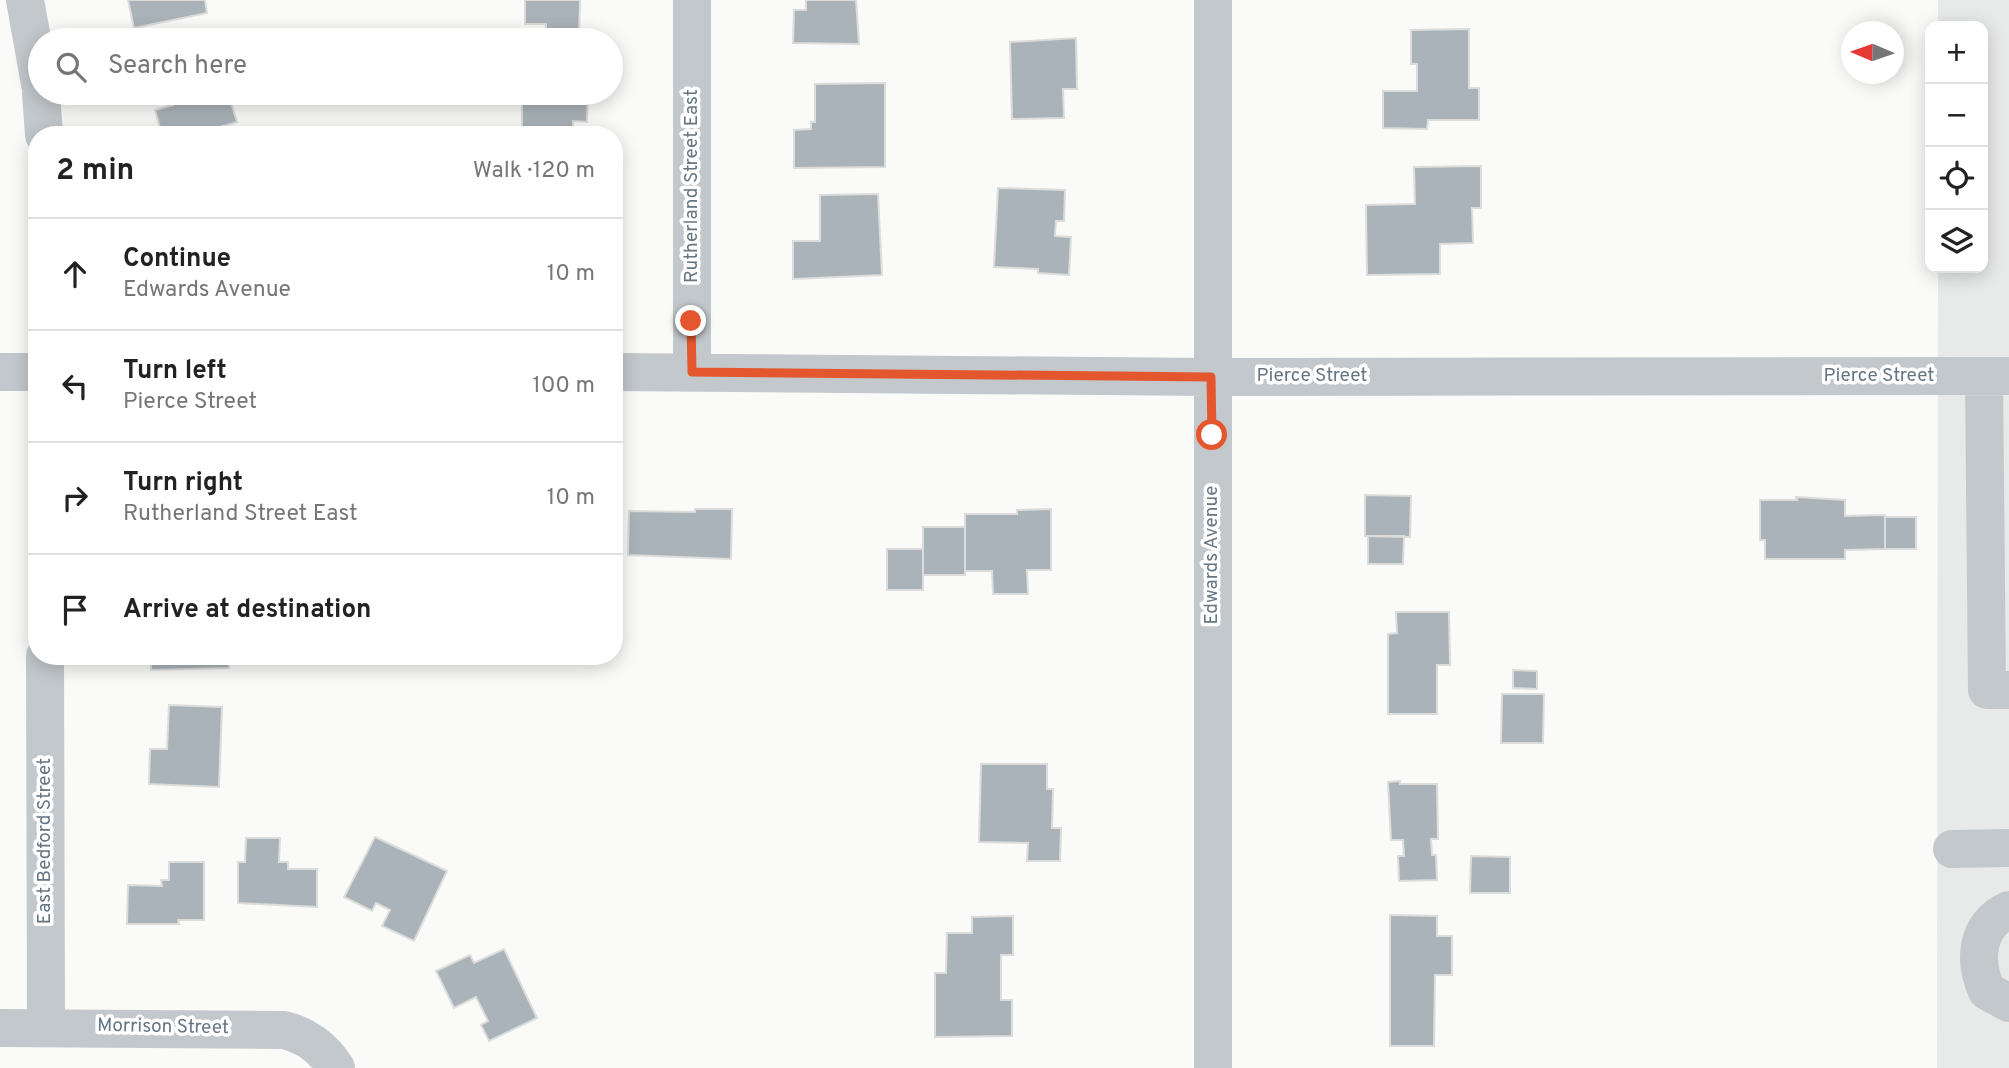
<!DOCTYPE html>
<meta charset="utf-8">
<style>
body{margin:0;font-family:Overpass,sans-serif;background:#f2f2f2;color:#222}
.controls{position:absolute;right:21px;top:21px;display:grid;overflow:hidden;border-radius:14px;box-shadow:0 4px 18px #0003}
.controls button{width:63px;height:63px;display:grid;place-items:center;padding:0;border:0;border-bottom:2px solid #e0e0e0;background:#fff;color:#222;font:35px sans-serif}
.compass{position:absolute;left:1841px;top:21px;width:63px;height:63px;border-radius:50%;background:#fff;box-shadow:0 4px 18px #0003;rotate:272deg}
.stop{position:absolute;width:21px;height:21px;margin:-16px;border:5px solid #e4572e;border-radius:50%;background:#fff}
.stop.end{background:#e4572e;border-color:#fff;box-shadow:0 2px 7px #0008}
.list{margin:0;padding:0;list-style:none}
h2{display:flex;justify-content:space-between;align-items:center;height:91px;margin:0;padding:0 28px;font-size:30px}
h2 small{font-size:23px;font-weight:400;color:#767676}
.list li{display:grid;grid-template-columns:46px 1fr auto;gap:21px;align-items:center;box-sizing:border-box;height:112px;padding:0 28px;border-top:2px solid #e0e0e0}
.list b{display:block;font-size:26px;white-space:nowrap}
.list p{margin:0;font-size:23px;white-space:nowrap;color:#767676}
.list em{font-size:23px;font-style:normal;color:#767676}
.icon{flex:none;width:38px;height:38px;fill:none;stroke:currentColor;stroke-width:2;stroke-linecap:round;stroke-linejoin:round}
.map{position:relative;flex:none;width:2009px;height:1068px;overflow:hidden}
.search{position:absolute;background:#fff;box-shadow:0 4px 18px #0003;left:28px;top:28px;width:595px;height:77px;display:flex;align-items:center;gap:18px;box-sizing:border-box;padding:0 24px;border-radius:38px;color:#767676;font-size:26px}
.panel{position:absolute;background:#fff;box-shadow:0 4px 18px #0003;left:28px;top:126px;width:595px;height:539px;border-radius:28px}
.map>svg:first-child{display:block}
.built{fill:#e8e9e9}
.building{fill:#aab3b9;stroke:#dcdcda;stroke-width:2}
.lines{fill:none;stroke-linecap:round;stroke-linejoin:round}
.minor{stroke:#c3c8cc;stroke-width:38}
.route{stroke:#e4572e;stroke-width:9}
.labels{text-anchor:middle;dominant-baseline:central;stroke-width:7;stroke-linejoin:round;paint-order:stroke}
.street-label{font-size:19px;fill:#657683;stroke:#fff}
</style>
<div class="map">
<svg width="2009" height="1068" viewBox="0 0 2009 1068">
<rect width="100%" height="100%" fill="#fafaf8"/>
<path class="built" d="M1938,0H2009V1068H1937L1938,268H1983V26H1938Z"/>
<path class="building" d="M128,0H205L207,13L134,28Z
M525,0H580L579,34H546V24H525Z
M806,0H856L859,44L793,43L794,10H806Z
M1469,29V88H1479V120H1428L1427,129L1383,128V91H1417V64H1411V30Z
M1076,38L1077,89H1063L1064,118L1012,119L1010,42Z
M885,83V167L794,168V130L811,129V122H815V84Z
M170,93H228L237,122L192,135H162L155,110L173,105Z
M522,93H588L587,122L573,121V135H522Z
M1481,166V208H1472L1473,243L1440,244V274L1367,275L1366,205L1415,204L1414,167Z
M998,188L1065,190L1064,221H1056L1055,236L1071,237L1069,275L1038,273V269L994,267Z
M878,194L882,275L793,279V241H820V195Z
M1365,495L1411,496L1410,537L1365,536Z
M1796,497L1845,500V516L1885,515V549L1845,550V559H1765V540H1760V500H1797Z
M695,509H732L731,559L628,555L629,511L695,512Z
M1051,509V570H1027L1028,594H993L992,571H965V514H1017V510Z
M1885,517H1916V549H1885Z
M923,527H965V575H923Z
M1368,536H1404L1403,564H1368Z
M887,549H923V590H887Z
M1396,612H1449L1450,665H1437V714H1388V634L1397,633Z
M151,656H229V668L151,670Z
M280,656H314V664H280Z
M1513,670L1537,671V689L1513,688Z
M1502,694H1544L1543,743H1501Z
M169,705L222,707L219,787L149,784L150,749H167Z
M981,764H1047V789H1053L1052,828H1061L1060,861H1027L1028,843L979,842Z
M1400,781V784H1437L1438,839H1431L1432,855H1436L1437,880L1399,881L1398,856H1404L1403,840H1391L1388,782Z
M375,837L447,871L414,941L382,926L390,910L376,903L372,911L344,897Z
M246,838H280L279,862H288V869H317V907L238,903V862H245Z
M1471,856L1510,857V893H1470Z
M169,862H204V920H178L179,924H127L128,885L162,886L161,880H169Z
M1390,915L1437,916V936H1452V975H1435L1434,1046H1390Z
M1013,916V955H1001V1000H1012V1036L935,1037V973H946L947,933H972V917Z
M504,949L537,1018L489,1041L481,1025L488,1021L476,997L454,1008L436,971L470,955L474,963Z"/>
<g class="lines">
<path class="minor" d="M25,0L40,84
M41,93L44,135
M0,372H37
M614,372L1211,377L2009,376
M692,372V0
M1984,376L1987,690H2009
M45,656L46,1027
M1952,849L2009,848
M2009,910C1976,924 1973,961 1987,991L2009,1003
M0,1028L284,1030C306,1035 324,1049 336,1068
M1213,1068V0"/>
</g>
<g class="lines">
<path class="route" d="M691,321L692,372L1211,377L1212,435"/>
</g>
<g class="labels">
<g class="street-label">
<text transform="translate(692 186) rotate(-90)">Rutherland Street East</text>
<text x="1312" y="376">Pierce Street</text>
<text x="1879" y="376">Pierce Street</text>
<text transform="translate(1212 555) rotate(-90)">Edwards Avenue</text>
<text transform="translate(45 841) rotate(-90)">East Bedford Street</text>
<text transform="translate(163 1027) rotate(1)">Morrison Street</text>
</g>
</g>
</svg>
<div class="controls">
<button>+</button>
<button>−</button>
<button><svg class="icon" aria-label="locate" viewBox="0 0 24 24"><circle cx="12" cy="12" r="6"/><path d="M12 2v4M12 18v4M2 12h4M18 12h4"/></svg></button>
<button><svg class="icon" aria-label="layers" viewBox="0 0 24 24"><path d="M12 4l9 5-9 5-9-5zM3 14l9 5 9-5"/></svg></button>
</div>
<svg class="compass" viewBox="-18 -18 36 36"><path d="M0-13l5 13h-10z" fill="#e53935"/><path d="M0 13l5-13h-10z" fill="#767676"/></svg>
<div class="stop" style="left:1212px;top:435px"></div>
<div class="stop end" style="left:691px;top:321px"></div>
<div class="search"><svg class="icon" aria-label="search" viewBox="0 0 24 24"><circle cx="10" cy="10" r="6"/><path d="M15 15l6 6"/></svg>Search here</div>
<section class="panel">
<h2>2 min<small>Walk · 120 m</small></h2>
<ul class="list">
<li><svg class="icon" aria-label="ahead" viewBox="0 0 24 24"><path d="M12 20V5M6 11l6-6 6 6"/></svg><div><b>Continue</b><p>Edwards Avenue</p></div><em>10 m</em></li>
<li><svg class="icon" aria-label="left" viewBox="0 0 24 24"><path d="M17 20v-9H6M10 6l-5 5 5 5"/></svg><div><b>Turn left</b><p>Pierce Street</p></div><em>100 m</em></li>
<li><svg class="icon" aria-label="right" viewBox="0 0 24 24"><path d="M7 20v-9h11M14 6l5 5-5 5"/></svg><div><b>Turn right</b><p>Rutherland Street East</p></div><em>10 m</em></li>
<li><svg class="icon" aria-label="arrive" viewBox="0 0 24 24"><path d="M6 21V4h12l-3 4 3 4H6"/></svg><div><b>Arrive at destination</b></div></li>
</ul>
</section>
</div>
